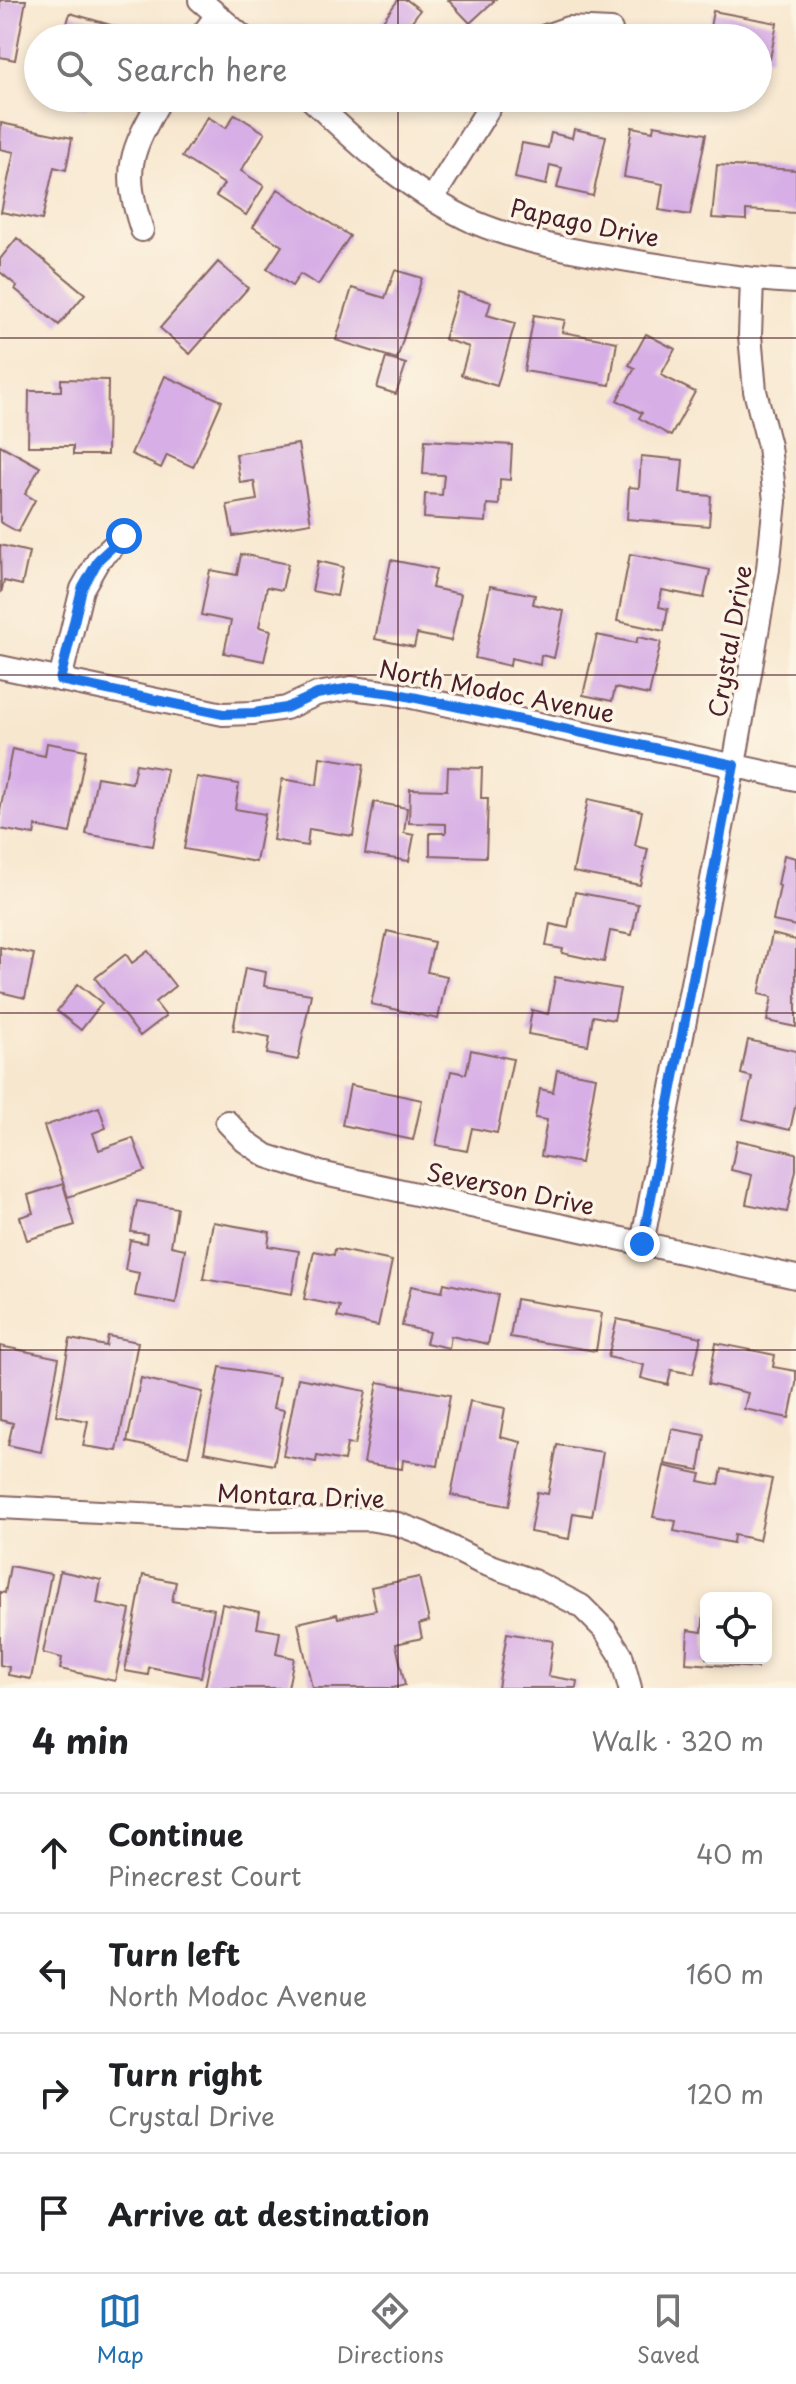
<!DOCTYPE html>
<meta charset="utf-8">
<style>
body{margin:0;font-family:"Playpen Sans",sans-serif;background:#f2f2f2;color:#202124}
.controls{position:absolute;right:24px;bottom:24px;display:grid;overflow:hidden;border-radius:12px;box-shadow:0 4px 12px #0003}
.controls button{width:72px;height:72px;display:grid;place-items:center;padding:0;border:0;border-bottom:2px solid #e0e0e0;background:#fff;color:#202124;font:40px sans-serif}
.stop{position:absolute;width:24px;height:24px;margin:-18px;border:6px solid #1a73e8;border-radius:50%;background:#fff}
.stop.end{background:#1a73e8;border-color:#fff;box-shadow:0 2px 8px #0008}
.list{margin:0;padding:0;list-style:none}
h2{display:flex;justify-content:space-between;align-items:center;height:104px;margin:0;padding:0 32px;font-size:34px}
h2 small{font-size:26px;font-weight:400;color:#757577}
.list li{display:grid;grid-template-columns:52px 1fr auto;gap:24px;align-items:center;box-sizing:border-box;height:120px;padding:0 32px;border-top:2px solid #e0e0e0}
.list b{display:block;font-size:30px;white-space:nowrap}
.list p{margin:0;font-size:26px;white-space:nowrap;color:#757577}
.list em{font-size:26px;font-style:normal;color:#757577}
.icon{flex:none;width:44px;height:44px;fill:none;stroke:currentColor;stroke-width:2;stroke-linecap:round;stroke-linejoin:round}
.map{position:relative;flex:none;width:796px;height:1688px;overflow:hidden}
.search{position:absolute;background:#fff;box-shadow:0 4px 12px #0003;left:24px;right:24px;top:24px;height:88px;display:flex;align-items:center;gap:20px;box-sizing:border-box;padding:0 28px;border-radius:44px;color:#757577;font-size:30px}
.sheet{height:584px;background:#fff}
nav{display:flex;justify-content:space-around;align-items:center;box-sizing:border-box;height:112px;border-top:2px solid #e0e0e0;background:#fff;font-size:22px;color:#757577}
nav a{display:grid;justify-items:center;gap:4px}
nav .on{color:#1f6fb2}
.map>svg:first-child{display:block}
.building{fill:#d7afe6}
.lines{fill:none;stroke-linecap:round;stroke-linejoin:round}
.minor-casing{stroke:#876564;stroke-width:26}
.minor{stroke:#fff;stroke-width:22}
.route{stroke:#1a73e8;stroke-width:10}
.grid{fill:none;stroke:#4a1f2b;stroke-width:2;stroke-opacity:0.55}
.labels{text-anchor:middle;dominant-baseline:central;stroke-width:7;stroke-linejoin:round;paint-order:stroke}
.street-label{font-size:24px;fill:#4a1f2b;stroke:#fcf5e5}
</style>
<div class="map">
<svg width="796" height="1688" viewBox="0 0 796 1688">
<rect width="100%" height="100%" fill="#fcf5e5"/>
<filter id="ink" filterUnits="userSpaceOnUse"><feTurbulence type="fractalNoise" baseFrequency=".0125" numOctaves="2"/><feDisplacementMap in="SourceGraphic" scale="16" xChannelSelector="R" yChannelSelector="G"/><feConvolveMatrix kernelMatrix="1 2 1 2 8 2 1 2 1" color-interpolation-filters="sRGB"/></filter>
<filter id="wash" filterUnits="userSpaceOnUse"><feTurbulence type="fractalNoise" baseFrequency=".006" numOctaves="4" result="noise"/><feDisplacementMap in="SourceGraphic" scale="32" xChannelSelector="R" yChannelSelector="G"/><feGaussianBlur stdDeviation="1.8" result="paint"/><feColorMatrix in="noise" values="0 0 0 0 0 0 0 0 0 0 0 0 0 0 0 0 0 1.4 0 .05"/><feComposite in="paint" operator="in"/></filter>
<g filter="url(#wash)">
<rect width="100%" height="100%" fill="#f8e7cf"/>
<g id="blocks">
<path class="building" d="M0,0H26L15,60L0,57Z
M398,0H407L420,10L412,21L435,38H355L365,24L375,31Z
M448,0H495L470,23Z
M713,11L777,23L770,59L758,57V38H708Z
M70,13L124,29L121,38H63Z
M53,98H89L86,109Z
M235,114L265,133L241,171L264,186L246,215L216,196L224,184L182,157L208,117L226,128Z
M1,123L72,138L66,170L54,167L42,220L1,212L14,152L0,149Z
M654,125L706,134L690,215L659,210L663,184L624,177L632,127L653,131Z
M574,129L606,136L593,196L557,188L562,168L550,165L546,185L515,178L522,143L548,148L551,133L572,138Z
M717,165L796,170V213L746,210V220L712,218Z
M278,189L350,236L318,285L300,274L292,286L267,269L282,246L253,227Z
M17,238L85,294L59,325L15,289L17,286L0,272V259Z
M218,262L248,288L190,354L160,328Z
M395,270L422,278L397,359L336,340L352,288L385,298Z
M458,292L491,302L487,315L515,323L497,386L461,375L469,347L444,339Z
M534,315L565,320L562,332L617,342L610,385L524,371Z
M646,334L675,349L661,375L695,392L671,436L639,418L642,413L617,400L635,368L629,365Z
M386,358L406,364L396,394L377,388Z
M165,376L222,401L193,467L167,455L161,468L131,454Z
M61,379L108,380L107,455H73V446H28L29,391H61Z
M425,440L512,445L510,480L500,479L499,505L487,504L486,522L424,518L425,494L442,495L444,475L423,474Z
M298,444L311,523L233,536L227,505L257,500L254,481L240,483L236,454Z
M0,445L40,467L25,494L35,500L18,532L0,522Z
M641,456L683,460L680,493L711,496L709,526L627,519L629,487L639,488Z
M0,545L29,552L22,585L4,581L1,593Z
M241,554L288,564L282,590L267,587L259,627L271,630L264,661L224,653L231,621L201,615L210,570L237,575Z
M630,554L710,570L704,598L662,590L659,607L668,609L664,631L617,621Z
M391,560L436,569L432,588L461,594L451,641L417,634L414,647L375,639Z
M318,561L343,567L337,596L312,591Z
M490,586L535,595L533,604L564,611L554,658L541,655L540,665L511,658L510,666L475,658Z
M597,635L636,643L638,637L661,642L649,695L615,688L612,701L583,695Z
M47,743L86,750L70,833L36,826L34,835L0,829V811L12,749L45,756Z
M320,757L364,764L353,836L309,829L307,846L273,840L282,779L317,785Z
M136,764L167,769L153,846L86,834L97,777L132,783Z
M448,767L482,768L481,798H488L486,857L430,855V833H446V824L409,823L410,789L447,790Z
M197,777L239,784L235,809L265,814L256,862L184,849Z
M588,799L642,811L635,846L648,849L640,885L573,872Z
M374,802L407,808L404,833L414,835L409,861L365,854Z
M784,855L796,858V926L773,921L780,886L778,885Z
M575,892L638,904L632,935L610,931L604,962L562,953L563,949L546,946L550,924L568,928Z
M387,931L434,942L427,972L447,976L438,1019L371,1004Z
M772,934L796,940V1027L767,1021L772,997L759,994Z
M0,947L34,954L25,998L0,992Z
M148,951L175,986L155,1002L166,1016L140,1036L95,978L126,954L132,963Z
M245,968L266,972L264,986L311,994L298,1060L267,1054L270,1037L233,1030Z
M555,977L620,989L614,1020L593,1016L588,1045L528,1034L532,1010L548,1014Z
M78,984L102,1003L81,1030L57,1011Z
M748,1040L796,1051V1103L790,1130L743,1119L752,1077L741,1074Z
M471,1050L513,1059L497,1133L472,1128L467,1151L436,1145L451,1071L466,1074Z
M557,1070L596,1077L581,1163L541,1156L547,1120L535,1118L540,1089L553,1092Z
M350,1085L422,1100L413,1140L342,1125Z
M99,1107L106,1128L93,1133L99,1150L133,1138L145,1171L68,1197L44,1126Z
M737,1140L796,1153V1170L787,1212L746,1204L752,1175L731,1170Z
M63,1184L75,1225L27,1240L20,1217L33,1213L28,1195Z
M137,1201L177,1208L171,1246L185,1249L176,1303L135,1296L139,1273L125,1270L130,1240L146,1243L147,1234L131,1232Z
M213,1222L270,1232L268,1246L299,1251L292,1294L203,1279Z
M335,1249L392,1261L378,1326L337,1317L340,1306L304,1299L314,1251L334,1255Z
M444,1283L498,1295L488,1344L451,1336L449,1348L426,1343L429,1332L402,1326L411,1286L442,1292Z
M516,1299L602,1313L596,1351L510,1337Z
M617,1319L701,1337L693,1374L671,1370L668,1385L641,1378L644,1365L608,1357Z
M108,1336L138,1342L117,1451L83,1446L88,1421L56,1415L70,1339L106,1346Z
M716,1343L775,1355L773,1367L796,1371V1384L789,1418L744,1409L748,1393L708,1384Z
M0,1346L59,1358L41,1452L8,1445L13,1423L0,1420Z
M220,1367L279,1377L273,1408L284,1410L274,1465L204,1452Z
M141,1378L203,1392L188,1456L127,1442Z
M298,1378L366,1391L355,1445L347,1444L344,1461L317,1456L316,1462L283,1456Z
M378,1382L450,1395L438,1466L403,1460L402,1469L364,1463Z
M470,1401L505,1408L500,1437L521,1442L509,1506L451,1495Z
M672,1429L705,1435L699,1470L665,1464Z
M557,1445L603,1452L592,1516L573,1513L569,1539L530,1532L537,1492L548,1494Z
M664,1466L701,1474L699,1481L719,1485L722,1469L772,1479L759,1540L734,1535L733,1543L674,1531L676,1521L653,1517Z
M10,1566L51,1574L31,1679L8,1675L9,1667L0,1665V1592L5,1593Z
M60,1571L101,1580L97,1603L130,1610L115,1681L60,1669L62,1658L43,1653Z
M143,1575L176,1582L172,1601L214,1609L201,1677L149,1667L148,1675L125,1671Z
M419,1577L429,1621L419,1624L422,1638L396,1644L405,1685L393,1688H312L298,1623L337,1614L338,1618L376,1610L371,1587Z
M222,1604L260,1612L257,1628L280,1632L276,1654L294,1658L288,1688H205Z
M704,1611L706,1612V1658H758L757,1668L686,1663L688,1630L702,1632Z
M507,1633L553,1641L548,1676L577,1681L576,1688H498Z"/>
</g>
</g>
<g filter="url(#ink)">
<use href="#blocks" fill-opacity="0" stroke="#876564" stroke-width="2"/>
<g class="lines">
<defs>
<path id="minor" d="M200,0L244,38
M200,38L217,15
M540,38L568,28L611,30
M310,98C359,145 411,193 474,222C528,245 588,253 645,263C696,271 745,280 796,282
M432,199L495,98
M142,230C122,169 130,153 161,98
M0,667L223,714L254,713L286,708L317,694L351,688L393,693L796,779
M60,680L82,589L99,559L124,536
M227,1122L245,1141L267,1156L320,1173L796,1277
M642,1244L734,765L768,569L775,501L769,446L755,391L750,335L752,280
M0,1507L259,1520L368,1519L398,1524L422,1533L480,1562L533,1581L581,1606L605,1630L621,1655L630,1688"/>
</defs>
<use href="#minor" class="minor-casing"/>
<use href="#minor" class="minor"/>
</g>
</g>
<g class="lines" filter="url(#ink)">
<path class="route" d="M124,536L99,559L82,589L60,680L223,714L254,713L286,708L317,694L351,688L393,693L734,765L642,1244"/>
</g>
<path class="grid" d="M398,0V38M398,98V1688M0,338H796M0,675H796M0,1013H796M0,1350H796"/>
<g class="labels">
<g class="street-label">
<text transform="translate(585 222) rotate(12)">Papago Drive</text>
<text transform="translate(729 641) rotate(-80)">Crystal Drive</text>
<text transform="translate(497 690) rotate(11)">North Modoc Avenue</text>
<text transform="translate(511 1188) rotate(12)">Severson Drive</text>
<text transform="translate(301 1495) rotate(2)">Montara Drive</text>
</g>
</g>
</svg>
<div class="controls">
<button><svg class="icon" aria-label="locate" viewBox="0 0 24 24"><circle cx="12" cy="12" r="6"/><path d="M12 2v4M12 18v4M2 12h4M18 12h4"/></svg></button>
</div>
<div class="stop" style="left:124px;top:536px"></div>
<div class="stop end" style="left:642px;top:1244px"></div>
<div class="search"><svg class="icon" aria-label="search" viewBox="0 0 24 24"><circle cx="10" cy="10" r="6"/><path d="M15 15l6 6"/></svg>Search here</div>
</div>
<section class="sheet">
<h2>4 min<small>Walk · 320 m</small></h2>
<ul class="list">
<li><svg class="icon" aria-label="ahead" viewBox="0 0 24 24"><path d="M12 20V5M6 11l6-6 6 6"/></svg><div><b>Continue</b><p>Pinecrest Court</p></div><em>40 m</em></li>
<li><svg class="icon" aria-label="left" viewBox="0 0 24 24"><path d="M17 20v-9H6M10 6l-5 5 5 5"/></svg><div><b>Turn left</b><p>North Modoc Avenue</p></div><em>160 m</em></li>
<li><svg class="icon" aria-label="right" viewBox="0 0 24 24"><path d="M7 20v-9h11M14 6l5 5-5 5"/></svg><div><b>Turn right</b><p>Crystal Drive</p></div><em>120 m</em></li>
<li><svg class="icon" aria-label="arrive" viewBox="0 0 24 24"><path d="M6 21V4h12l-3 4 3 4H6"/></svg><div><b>Arrive at destination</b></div></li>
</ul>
</section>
<nav>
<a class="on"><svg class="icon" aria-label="map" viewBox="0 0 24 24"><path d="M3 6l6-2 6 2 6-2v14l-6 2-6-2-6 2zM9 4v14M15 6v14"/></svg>Map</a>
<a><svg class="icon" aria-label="directions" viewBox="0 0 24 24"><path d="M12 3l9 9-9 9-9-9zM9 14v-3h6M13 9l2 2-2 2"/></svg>Directions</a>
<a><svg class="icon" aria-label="saved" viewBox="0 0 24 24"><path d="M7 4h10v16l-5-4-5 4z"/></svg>Saved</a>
</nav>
